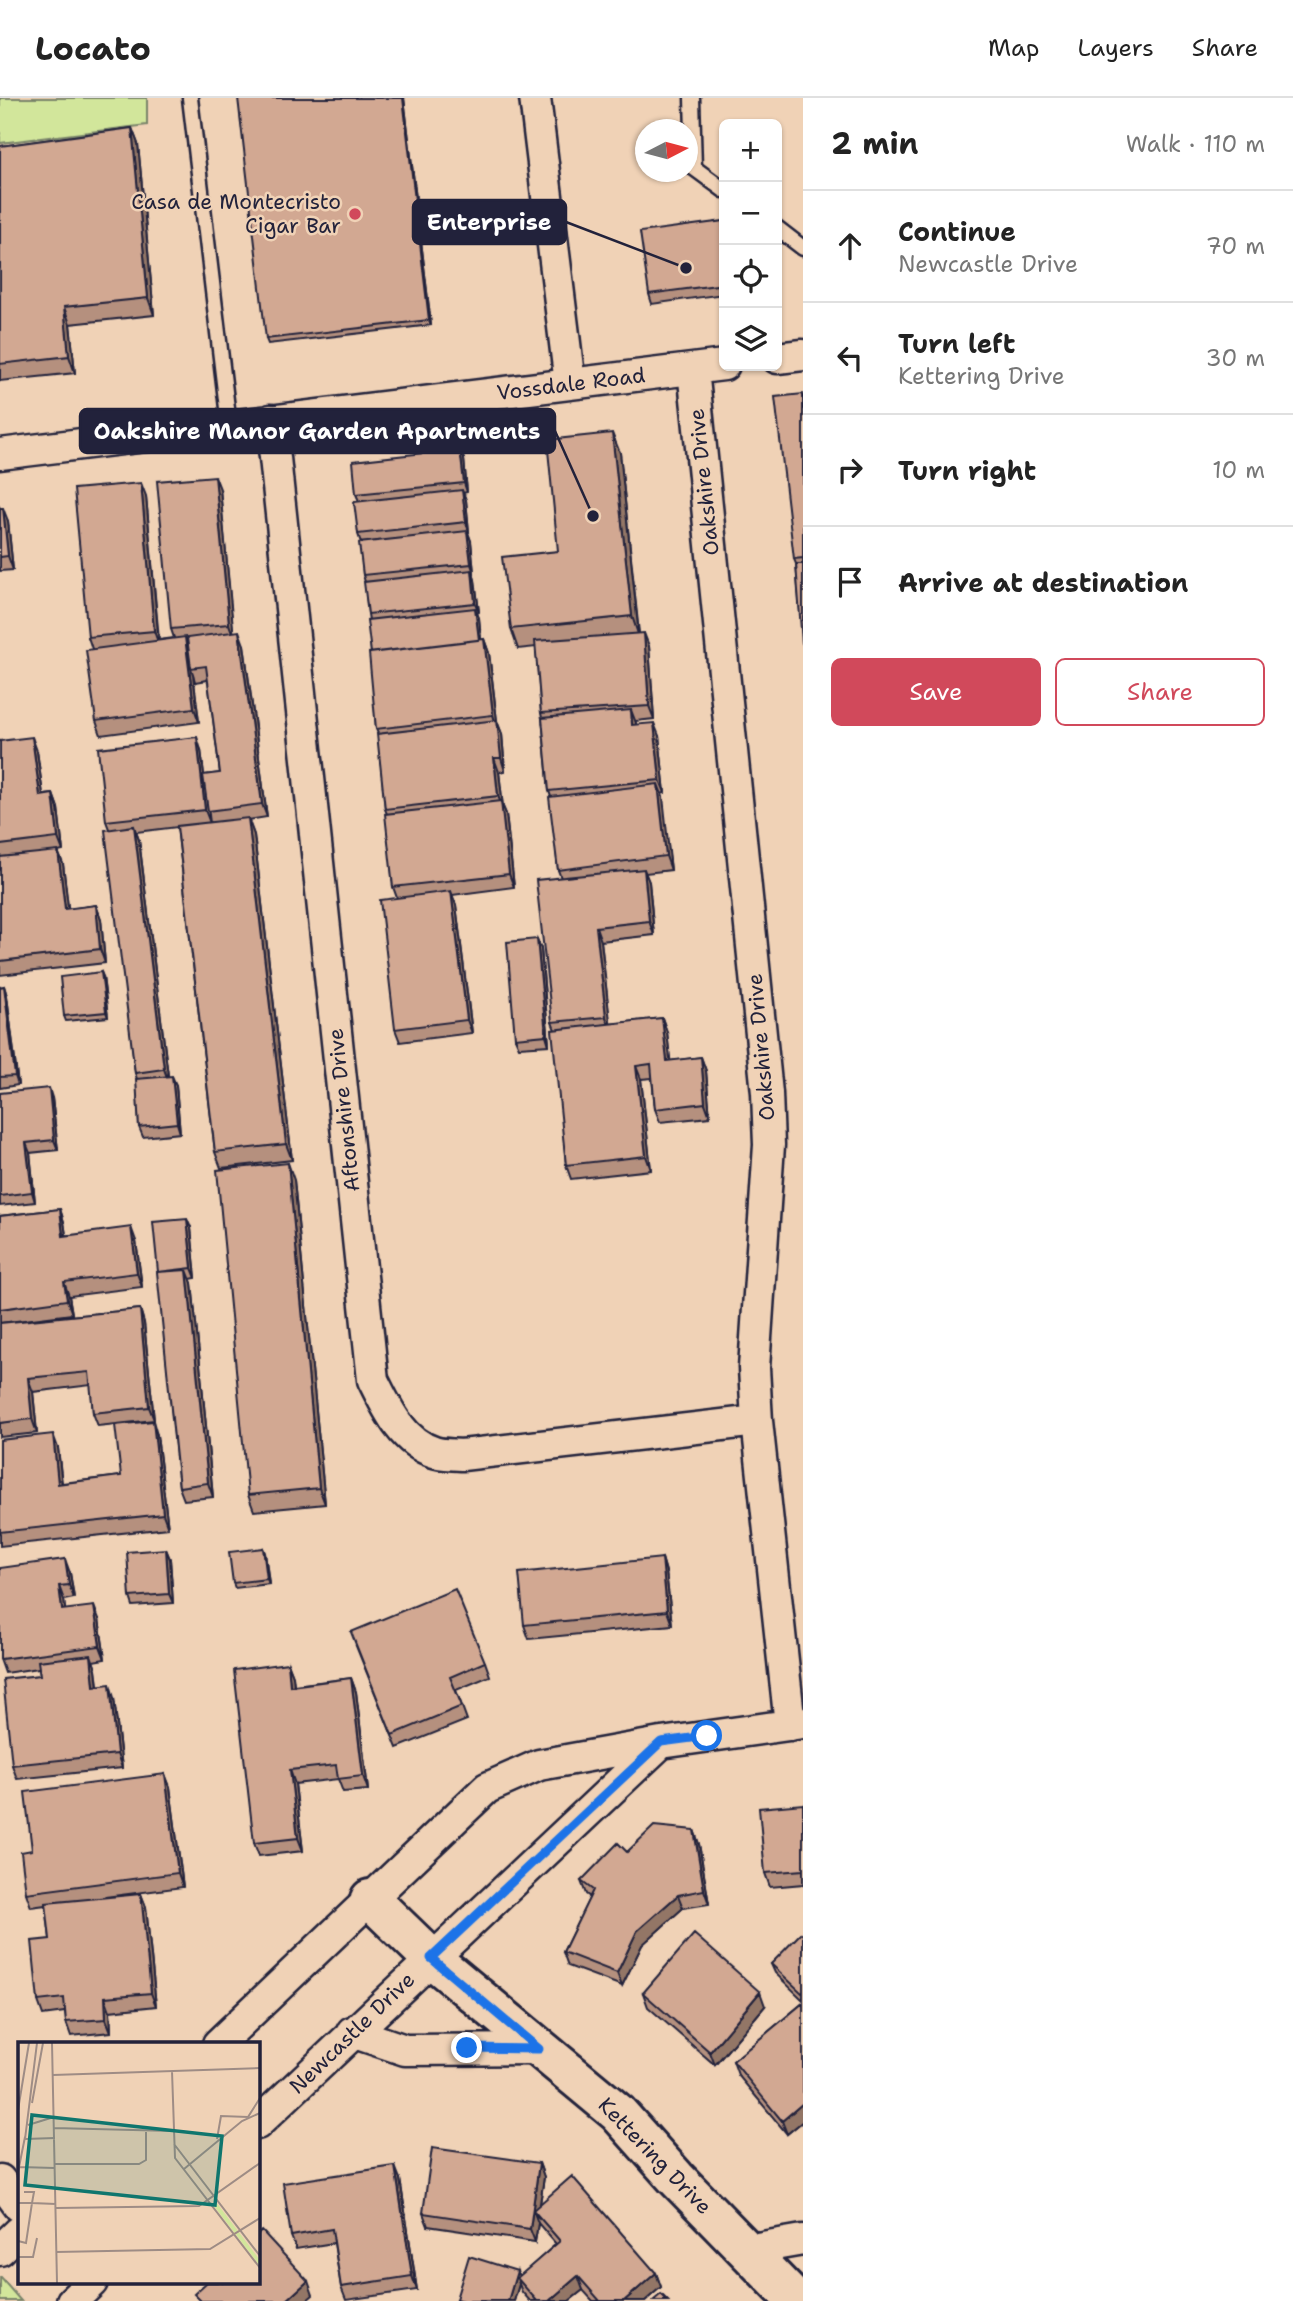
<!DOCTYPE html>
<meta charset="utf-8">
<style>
body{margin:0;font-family:"Shantell Sans",sans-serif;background:#f2f2f2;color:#222}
.controls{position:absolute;right:21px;top:21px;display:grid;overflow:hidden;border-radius:10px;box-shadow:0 2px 5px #0004}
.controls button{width:63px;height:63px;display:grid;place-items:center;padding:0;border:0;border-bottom:2px solid #e0e0e0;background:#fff;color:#222;font:35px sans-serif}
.compass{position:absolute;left:635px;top:21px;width:63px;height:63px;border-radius:50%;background:#fff;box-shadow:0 2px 5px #0004;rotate:84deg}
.stop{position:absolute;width:21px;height:21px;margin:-16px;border:5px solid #1a73e8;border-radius:50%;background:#fff}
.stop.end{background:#1a73e8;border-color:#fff;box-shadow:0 2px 7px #0008}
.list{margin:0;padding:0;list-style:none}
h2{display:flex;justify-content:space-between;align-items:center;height:91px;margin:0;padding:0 28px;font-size:30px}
h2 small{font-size:23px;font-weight:400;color:#767676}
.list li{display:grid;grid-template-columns:46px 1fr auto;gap:21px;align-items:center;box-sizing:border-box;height:112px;padding:0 28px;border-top:2px solid #e0e0e0}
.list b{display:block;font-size:26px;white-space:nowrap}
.list p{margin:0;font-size:23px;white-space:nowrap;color:#767676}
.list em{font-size:23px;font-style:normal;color:#767676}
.actions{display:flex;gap:14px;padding:21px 28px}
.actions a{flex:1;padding:16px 0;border:2px solid #d1495b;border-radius:10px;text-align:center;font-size:24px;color:#d1495b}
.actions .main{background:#d1495b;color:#fff}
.icon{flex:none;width:38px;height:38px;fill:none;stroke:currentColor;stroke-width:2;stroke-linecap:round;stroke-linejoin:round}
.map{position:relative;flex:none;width:803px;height:2203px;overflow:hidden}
header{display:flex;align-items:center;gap:42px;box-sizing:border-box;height:98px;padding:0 35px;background:#fff;border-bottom:2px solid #e0e0e0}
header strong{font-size:33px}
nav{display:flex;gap:38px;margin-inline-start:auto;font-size:24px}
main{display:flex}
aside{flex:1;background:#fff}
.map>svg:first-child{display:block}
.green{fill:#d2e69b;stroke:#7a846b;stroke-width:2}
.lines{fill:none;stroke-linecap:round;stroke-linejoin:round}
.lane-casing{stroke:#22223b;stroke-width:19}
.street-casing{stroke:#22223b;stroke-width:35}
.secondary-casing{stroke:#22223b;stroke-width:44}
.lane{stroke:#f0d2b6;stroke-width:14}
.street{stroke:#f0d2b6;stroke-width:30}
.secondary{stroke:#f0d2b6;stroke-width:38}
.wall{fill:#b5907e;stroke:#22223b;stroke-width:2}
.shaded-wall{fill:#937666;stroke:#22223b;stroke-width:2}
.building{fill:#d2a892;stroke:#22223b;stroke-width:2}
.route{stroke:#1a73e8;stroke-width:9}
.poi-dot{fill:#d1495b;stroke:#f0d2b6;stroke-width:2.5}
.labels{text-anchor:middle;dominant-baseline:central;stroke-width:5;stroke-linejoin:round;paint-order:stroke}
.poi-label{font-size:21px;fill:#22223b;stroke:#f0d2b6;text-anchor:end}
.street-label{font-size:21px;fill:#22223b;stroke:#f0d2b6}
.inset-road{fill:none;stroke:#9e8c85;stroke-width:2}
.view{fill:#0f766e;fill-opacity:0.15;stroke:#0f766e;stroke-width:3.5}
.inset-edge{fill:none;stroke:#22223b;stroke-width:3.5}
.leader{fill:none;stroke:#22223b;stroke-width:2.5}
.callout-dot{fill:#22223b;stroke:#f0d2b6;stroke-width:2.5}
.callout{fill:#22223b;stroke:#22223b;stroke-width:2.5}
.callout-label{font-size:23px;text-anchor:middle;font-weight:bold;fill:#fff}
</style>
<header>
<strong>Locato</strong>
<nav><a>Map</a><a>Layers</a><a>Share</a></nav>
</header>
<main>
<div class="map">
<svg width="803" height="2203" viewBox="0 0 803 2203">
<rect width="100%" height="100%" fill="#f0d2b6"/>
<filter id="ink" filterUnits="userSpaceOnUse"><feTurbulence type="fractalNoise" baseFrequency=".0143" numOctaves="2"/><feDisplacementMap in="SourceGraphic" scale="14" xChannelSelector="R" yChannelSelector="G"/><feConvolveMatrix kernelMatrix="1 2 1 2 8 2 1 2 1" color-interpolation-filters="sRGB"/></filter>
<g filter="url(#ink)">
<path class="green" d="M0,0H147V27L0,45Z
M0,2180H1L21,2203H0Z"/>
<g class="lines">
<defs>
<path id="lane" d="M190,0L229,327
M692,0L694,70L724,92
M777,130L803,150"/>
<path id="street" d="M535,0L570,286
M777,260L803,257
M693,271L767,995L769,1047L754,1270L757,1323L790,1627
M271,322L373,1282C387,1310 402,1344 434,1354C442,1357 453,1356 462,1357L757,1323
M0,356L724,267
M352,1934L405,1952L539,1951
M218,1946L487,1690L539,1667L661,1645L803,1625
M257,2026L661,1645
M0,2082L19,2108
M0,2152L19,2134
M746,2152L803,2142
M72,2203L92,2184"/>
<path id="secondary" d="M370,1801L431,1860L618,2015L676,2080L796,2203"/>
</defs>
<use href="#lane" class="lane-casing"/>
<use href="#street" class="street-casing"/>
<use href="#secondary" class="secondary-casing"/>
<use href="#lane" class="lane"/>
<use href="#street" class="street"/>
<use href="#secondary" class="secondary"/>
</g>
<path class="wall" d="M404,0L431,227L268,246L266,241Z
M132,30L138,46L154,217L70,226L75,275L0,283V48Z
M724,123V196L652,206L649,196Z
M803,296V548L796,466L794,461Z
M620,355L639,535L649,548L654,621L635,623L636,627L659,638L665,695L661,696L671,772L645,775L649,784L654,837L601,843L610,926L662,920L667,934L670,963L701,959L706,973L710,1019L660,1024L655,1011L652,980L641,981L651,1072L571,1081L566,1067L555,932L552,924L561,780L558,772L551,699L549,693L542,620L541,615L536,549L518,551L511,531Z
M464,361L467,394L463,395L466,402L469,434H468L471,443L474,475H473L475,482L479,514L477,515L479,520L481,542L484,541L489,555L497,623L502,636L505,673L499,674L503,709L506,716L514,789L452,797L456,807L472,935L400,944L395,931L397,800L393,789L387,716L385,711L378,636L376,631L369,522L368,516L365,484L363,477L361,445L358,436L359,403L356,396Z
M220,391L233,534L244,547L267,719L248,722L254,737L292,1062L221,1070L215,1054L177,729L136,734L139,742L168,978L176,987L180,1035L143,1039L139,1029L137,981L135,975L109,731L106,723L201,652L204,677L220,675L208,582L195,584L193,576L199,624L101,637L96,623L92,551L88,539L146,398L159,542L174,540L171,531Z
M0,410L8,423L13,472L0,473Z
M0,643L37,653L43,697L53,696L58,710L63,753L58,754L63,766L68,811L96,807L101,821L105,865L0,877Z
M537,841L541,851L549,947L519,949L515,940Z
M101,874L103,879L108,919L66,923L64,918Z
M4,888L7,898L18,987L0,990V889Z
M0,995L52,1000L58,1052L30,1055L35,1104L0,1108Z
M294,1082L325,1406L254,1413L248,1397Z
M60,1111L64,1124L66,1137L136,1143L142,1189L69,1198L72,1216L0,1225V1118Z
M191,1130L196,1180L190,1181L192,1185L213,1399L184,1402L179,1389L158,1174Z
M140,1211L144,1225L154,1322L98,1328L93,1315L91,1287L33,1294L37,1335L0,1339V1225Z
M157,1337L168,1430L0,1448V1342L58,1350L62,1385L121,1378Z
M263,1450L265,1455L269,1486L235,1490L233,1485Z
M166,1451L170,1461L173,1505L133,1508L130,1499Z
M662,1460L666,1474L672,1527L529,1541L524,1527Z
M70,1475L74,1500L64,1502L65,1512L99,1521L105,1561L93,1563L96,1571L98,1587L114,1600L122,1670L17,1681L12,1667L40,1577L39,1570L5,1575L0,1561Z
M356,1548L485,1564L490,1578L456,1592L467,1622L397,1650Z
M288,1565L293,1578L294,1587L351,1580L356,1594L368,1692L343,1694L338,1681L295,1686L303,1753L259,1758L254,1745Z
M165,1676L170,1689L183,1789L105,1799L141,1796L146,1809L156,1908L110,1913L111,1934L71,1938L66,1924L65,1914L43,1917L38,1903L50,1841L46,1807L31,1809L26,1795L32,1752Z
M803,1706V1786L770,1789L765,1775Z
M694,1732L699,1746L709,1806L683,1810L642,1847L622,1888L568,1868L563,1854L590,1799L586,1796L581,1783L627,1754Z
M803,1837V1902L775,1875L771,1866Z
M643,1895L765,1908L715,1967L648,1909Z
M803,1905V2023L787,2036L738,1977L733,1963Z
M539,2065L544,2079L540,2106L656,2175L661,2189L645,2203H593L583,2192L569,2203H530L522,2194L519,2186L514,2203H457L456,2201L519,2179L556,2146L538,2125L535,2144L428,2128L423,2115Z
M400,2081L417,2192L346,2202L341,2189L334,2145L296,2151L291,2138Z"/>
<path class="shaded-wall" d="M403,0H404L431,227L429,222Z
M132,30L138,46L154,217L148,200Z
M64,209L70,226L75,275L69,258Z
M612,335L620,355L639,539L632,518Z
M460,351L464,361L467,394L464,385Z
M215,378L220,391L234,540L229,526Z
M141,385L146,398L159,547L154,533Z
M462,392L466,402L469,434L466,424Z
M3,410L8,423L13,472L8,458Z
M467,433L471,443L474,475L471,466Z
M472,472L475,482L479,514L475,505Z
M475,510L479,520L482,552L479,543Z
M239,533L244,547L267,719L262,706Z
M644,535L649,548L654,621L649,608Z
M185,539L190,552L191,570L193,576L199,624L194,610Z
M484,541L489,555L497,623L502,636L505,673L501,660L497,629L493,617Z
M631,612L636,625L637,640L632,627Z
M654,625L659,638L665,695L660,682Z
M32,639L37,653L45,711L40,698Z
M197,639L201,652L210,725L205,712Z
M494,660L499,674L503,709L506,716L514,789L509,776L501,705L498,698Z
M658,686L663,699L671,772L666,758Z
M53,696L58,710L63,753L58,740Z
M248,720L254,737L292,1062L286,1046Z
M134,728L139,742L169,985L164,971Z
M58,753L63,766L70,825L65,811Z
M644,771L649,784L654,837L649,823Z
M451,793L456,807L472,935L467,922Z
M96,807L101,821L105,865L100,851Z
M596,829L601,843L611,932L606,919Z
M537,841L541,851L549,947L546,937Z
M101,874L103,879L108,919L106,914Z
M4,888L7,898L18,987L15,978Z
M662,920L667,934L672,977L667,963Z
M701,959L706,973L710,1019L705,1005Z
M636,968L641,981L651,1072L646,1058Z
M172,978L176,987L180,1035L177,1025Z
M49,990L52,1000L58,1052L54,1042Z
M26,1045L30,1055L35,1104L32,1094Z
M288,1065L294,1082L325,1406L319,1390Z
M60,1111L64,1124L68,1151L63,1138Z
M187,1121L191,1130L196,1180L192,1170Z
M131,1129L136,1143L142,1189L137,1175Z
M187,1172L192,1185L213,1399L208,1385Z
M64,1184L69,1198L72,1216L67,1202Z
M140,1211L144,1225L154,1322L149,1309Z
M28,1280L33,1294L37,1335L32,1321Z
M153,1323L157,1337L168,1430L163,1416Z
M53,1336L58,1350L63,1399L58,1386Z
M263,1450L265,1455L269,1486L267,1481Z
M166,1451L170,1461L173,1505L169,1496Z
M662,1460L666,1474L672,1527L667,1513Z
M65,1461L70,1475L74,1500L69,1487Z
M59,1488L64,1502L67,1526L62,1512Z
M94,1508L99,1521L105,1561L100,1548Z
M91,1557L96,1571L99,1601L94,1588Z
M288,1565L293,1578L295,1601L290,1588Z
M351,1580L356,1594L368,1692L363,1678Z
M110,1586L114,1600L122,1670L117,1656Z
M290,1672L295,1686L303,1753L298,1740Z
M165,1676L170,1689L183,1789L178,1775Z
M694,1732L699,1746L709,1806L704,1792Z
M141,1796L146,1809L156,1908L151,1895Z
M678,1797L683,1810L642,1847L622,1888L617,1875L637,1833Z
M760,1894L765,1908L715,1967L710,1954Z
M105,1899L110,1913L111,1934L106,1921Z
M803,2005V2023L787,2036L782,2023Z
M539,2065L544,2079L538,2119L533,2112L538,2125L535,2144L530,2131Z
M395,2068L400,2081L417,2192L412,2178Z
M517,2173L520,2182L517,2180L519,2186L514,2203H508Z
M656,2175L661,2189L645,2203H624Z
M578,2178L583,2192L569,2203H549Z
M308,2183L313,2197L306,2203H286Z"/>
<path class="building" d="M238,0H403L429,222L266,241Z
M132,30L148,200L64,209L69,258L0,266V48Z
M724,123V186L649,196L640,134Z
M803,296V460L794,461L775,299Z
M612,335L632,518L511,531L502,459L558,453L547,342Z
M460,351L464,385L356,396L353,363Z
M215,378L229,526L171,531L157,383Z
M141,385L154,533L88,539L74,391Z
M462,392L466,424L358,436L354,404Z
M0,410H3L8,458L0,459Z
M467,433L471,466L363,477L359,445Z
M796,466H803V545H802Z
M472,472L475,505L368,516L364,484Z
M475,510L479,542L371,555L367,522Z
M239,533L262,706L208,713L203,677L220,675L206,568L191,570L187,540Z
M644,535L649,608L541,615L535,543Z
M185,539L194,610L96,623L86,552Z
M484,541L493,617L376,631L369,555Z
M631,612L632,627L654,625L660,682L549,693L542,620Z
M497,622L501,660H494L498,698L385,711L377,636Z
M32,639L40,698L53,696L58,740L0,747V643Z
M197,639L205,712L106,723L98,650Z
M658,686L666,758L558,772L549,699Z
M501,703L509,776L393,789L385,716Z
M248,720L286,1046L215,1054L177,728Z
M134,728L164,971L135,975L105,732Z
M58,753L65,811L96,807L100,851L0,863V759Z
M644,771L649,823L596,829L606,919L552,924L536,782Z
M451,793L467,922L395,931L380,802Z
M537,841L546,937L515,940L507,844Z
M101,874L106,914L64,918L60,879Z
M4,888L15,978L0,979V889Z
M662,920L667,963L701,959L705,1005L655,1011L651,966L636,968L646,1058L566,1067L552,932Z
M172,978L177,1025L139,1029L136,981Z
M49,990L54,1042L26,1045L32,1094L0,1098V995Z
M288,1065L319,1390L248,1397L217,1072Z
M60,1111L63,1138L131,1129L137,1175L64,1184L67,1202L0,1211V1118Z
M187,1121L192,1170L158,1174L153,1124Z
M187,1172L208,1385L179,1389L157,1174Z
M140,1211L149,1309L93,1315L89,1274L28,1280L32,1321L0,1325V1225Z
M153,1323L163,1416L0,1434V1342L53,1336L58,1386L121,1378L115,1327Z
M263,1450L267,1481L233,1485L229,1454Z
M166,1451L169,1496L130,1499L127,1454Z
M662,1460L667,1513L524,1527L519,1475Z
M65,1461L69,1487L59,1488L62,1512L94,1508L100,1548L0,1561V1470Z
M455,1491L485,1564L450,1579L462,1608L392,1637L351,1534Z
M91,1557L94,1588L110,1586L117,1656L12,1667L3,1581L40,1577L38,1563Z
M288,1565L290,1588L351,1580L363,1678L338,1681L336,1667L290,1672L298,1740L254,1745L234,1572Z
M165,1676L178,1775L26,1795L21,1754L32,1752L25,1694Z
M803,1706V1772L765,1775L759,1710Z
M654,1728L694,1732L704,1792L678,1797L637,1833L617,1875L563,1854L593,1792L581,1783L618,1745L627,1754Z
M141,1796L151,1895L105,1899L106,1921L66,1924L64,1900L38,1903L32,1843L50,1841L46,1805Z
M801,1835L803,1837V1896L771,1866Z
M694,1836L760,1894L710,1954L643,1895Z
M803,1905V2005L782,2023L733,1963Z
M432,2050L539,2065L530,2131L423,2115Z
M395,2068L412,2178L341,2189L332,2131L291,2138L283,2085Z
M572,2078L656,2175L624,2203H600L578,2178L549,2203H537L517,2180L560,2143L533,2112Z
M262,2133L308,2183L286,2203H201L194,2196L207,2184H257V2137Z
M469,2158L517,2173L508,2203H463L456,2201Z
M661,2196L668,2203H653Z"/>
</g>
<g class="lines" filter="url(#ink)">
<path class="route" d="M467,1950L539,1951L431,1860L661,1644L707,1638"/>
</g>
<circle class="poi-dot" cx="355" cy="116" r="7"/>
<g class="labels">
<g class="poi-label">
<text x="341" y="104">Casa de Montecristo<tspan x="341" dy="24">Cigar Bar</tspan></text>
</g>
<g class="street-label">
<text transform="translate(571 286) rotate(-7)">Vossdale Road</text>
<text transform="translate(704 384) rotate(-96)">Oakshire Drive</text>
<text transform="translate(761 949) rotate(-95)">Oakshire Drive</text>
<text transform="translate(344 1012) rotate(-96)">Aftonshire Drive</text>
<text transform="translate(352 1935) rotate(-44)">Newcastle Drive</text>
<text transform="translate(655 2058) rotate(46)">Kettering Drive</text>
</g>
</g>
<g transform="translate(18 1944)">
<rect width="242" height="242" fill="#f0d2b6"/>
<path d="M198,160L241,217V223L195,163Z" fill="#d2e69b"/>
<path class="inset-road" d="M34,1L39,241M154,29L157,116L242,226M35,33L242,26M14,61L25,1M0,68L11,1M10,83L36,75M36,86L154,89M7,97L37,96M7,97L19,1M199,97L203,74L230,75L242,56M156,102L242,214M37,122H121L128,118V90M1,125L37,126M166,127L224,79L242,71M0,130L7,95M6,150H16L14,161L38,162M0,161H14L8,201L0,199M38,166L181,164L242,121M38,210L192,207L242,176M0,215H15L19,196"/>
<path class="view" d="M14,73L204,94L197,163L7,143Z"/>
<rect width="242" height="242" class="inset-edge"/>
</g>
<path class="leader" d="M686 170L566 124M593 418L555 333"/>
<g class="callout-dot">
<circle cx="686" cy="170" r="7"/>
<circle cx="593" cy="418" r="7"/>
</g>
<g class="callout">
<rect x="413" y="102" width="153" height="44" rx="7"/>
<rect x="80" y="311" width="475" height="44" rx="7"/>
</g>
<g class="callout-label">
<text x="489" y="132">Enterprise</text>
<text x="317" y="341">Oakshire Manor Garden Apartments</text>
</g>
</svg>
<div class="controls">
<button>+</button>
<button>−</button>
<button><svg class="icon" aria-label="locate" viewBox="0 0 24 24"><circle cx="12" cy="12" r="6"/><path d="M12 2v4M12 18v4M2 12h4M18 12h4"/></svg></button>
<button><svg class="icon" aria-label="layers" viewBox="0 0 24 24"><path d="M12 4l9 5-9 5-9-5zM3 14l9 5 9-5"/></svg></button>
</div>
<svg class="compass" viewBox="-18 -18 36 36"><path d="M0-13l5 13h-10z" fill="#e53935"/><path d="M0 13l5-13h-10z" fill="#767676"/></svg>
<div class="stop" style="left:707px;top:1638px"></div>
<div class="stop end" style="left:467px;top:1950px"></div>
</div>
<aside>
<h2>2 min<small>Walk · 110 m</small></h2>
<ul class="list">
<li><svg class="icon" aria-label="ahead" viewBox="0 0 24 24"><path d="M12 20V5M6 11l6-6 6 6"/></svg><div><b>Continue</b><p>Newcastle Drive</p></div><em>70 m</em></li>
<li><svg class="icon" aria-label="left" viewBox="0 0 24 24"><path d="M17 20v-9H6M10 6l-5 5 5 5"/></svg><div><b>Turn left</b><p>Kettering Drive</p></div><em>30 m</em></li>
<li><svg class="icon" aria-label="right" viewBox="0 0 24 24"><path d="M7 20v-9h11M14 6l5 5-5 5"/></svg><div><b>Turn right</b></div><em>10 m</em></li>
<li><svg class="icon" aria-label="arrive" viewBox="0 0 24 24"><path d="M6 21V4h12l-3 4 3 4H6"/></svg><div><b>Arrive at destination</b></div></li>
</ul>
<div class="actions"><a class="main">Save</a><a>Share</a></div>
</aside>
</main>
